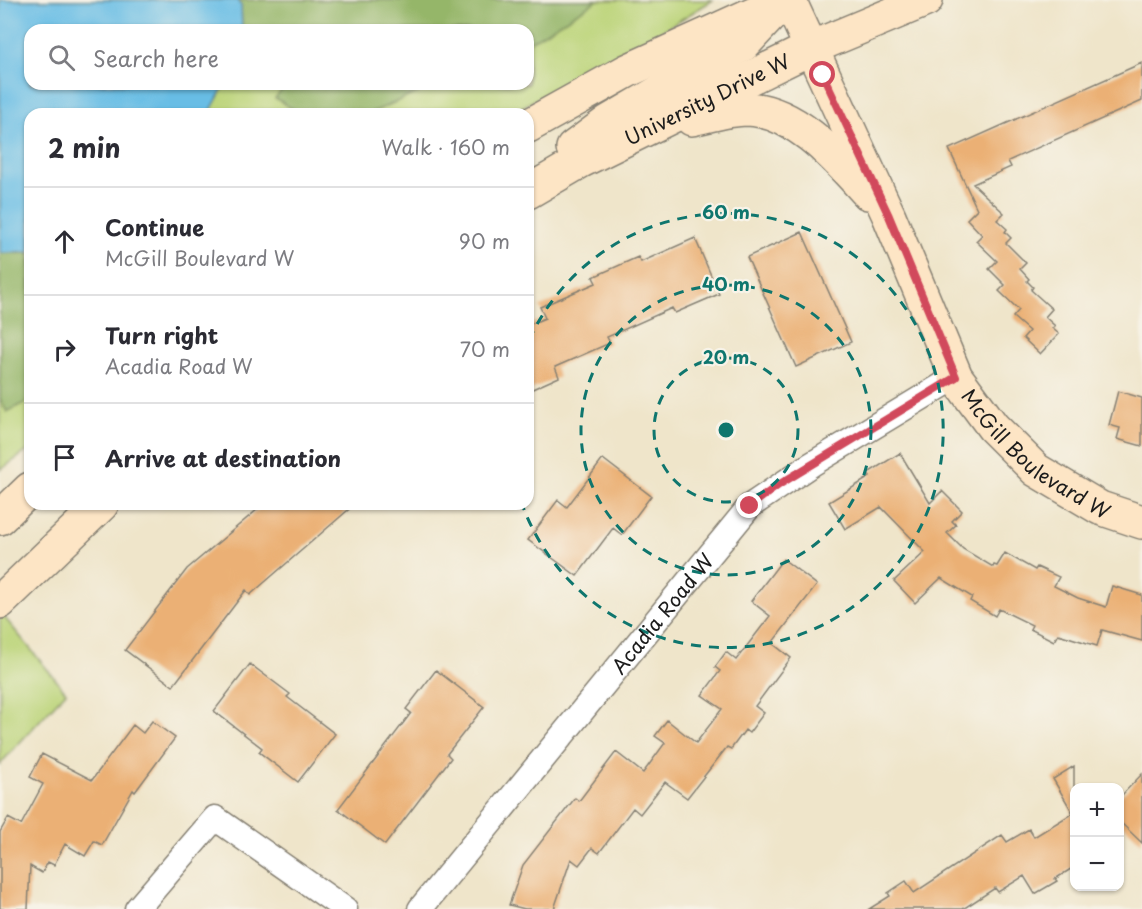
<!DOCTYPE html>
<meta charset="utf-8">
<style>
body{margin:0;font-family:"Playpen Sans",sans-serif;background:#f2f2f3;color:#2b2b33}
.controls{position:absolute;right:18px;bottom:18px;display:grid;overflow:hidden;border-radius:12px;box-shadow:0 2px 4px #0004}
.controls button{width:54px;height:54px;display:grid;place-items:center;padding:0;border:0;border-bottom:2px solid #e1e1e2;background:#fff;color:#2b2b33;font:30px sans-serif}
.stop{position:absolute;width:18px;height:18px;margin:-14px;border:4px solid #d1495b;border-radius:50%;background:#fff}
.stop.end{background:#d1495b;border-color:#fff;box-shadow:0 2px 6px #0008}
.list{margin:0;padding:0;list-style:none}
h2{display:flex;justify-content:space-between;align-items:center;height:78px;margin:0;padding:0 24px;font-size:26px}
h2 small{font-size:20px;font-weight:400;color:#7c7c81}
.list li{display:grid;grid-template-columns:39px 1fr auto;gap:18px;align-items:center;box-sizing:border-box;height:108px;padding:0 24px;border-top:2px solid #e1e1e2}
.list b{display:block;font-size:22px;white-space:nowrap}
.list p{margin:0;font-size:20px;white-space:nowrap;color:#7c7c81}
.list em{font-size:20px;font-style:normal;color:#7c7c81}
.icon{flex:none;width:33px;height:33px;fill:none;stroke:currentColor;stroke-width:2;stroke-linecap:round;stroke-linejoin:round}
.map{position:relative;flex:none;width:1142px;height:909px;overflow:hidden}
.search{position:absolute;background:#fff;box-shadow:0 2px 4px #0004;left:24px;top:24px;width:510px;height:66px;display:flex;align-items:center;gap:15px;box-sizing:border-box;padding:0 21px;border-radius:18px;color:#7c7c81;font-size:22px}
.panel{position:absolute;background:#fff;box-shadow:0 2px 4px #0004;left:24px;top:108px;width:510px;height:402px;border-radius:18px}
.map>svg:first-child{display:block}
.green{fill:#bcd479;stroke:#6c784a;stroke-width:1.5;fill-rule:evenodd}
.forest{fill:#95b669;stroke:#586942;stroke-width:1.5}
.water{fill:#68bde5;stroke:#426c80;stroke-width:1.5}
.building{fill:#ebb074}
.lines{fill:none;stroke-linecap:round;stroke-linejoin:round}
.street-casing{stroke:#868073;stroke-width:27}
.secondary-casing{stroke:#868073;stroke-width:36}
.street{stroke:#fff;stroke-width:24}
.secondary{stroke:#fde5c5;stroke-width:33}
.route{stroke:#d1495b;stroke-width:8}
.ring{fill:none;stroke:#0f766e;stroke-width:3;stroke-dasharray:10 8}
.labels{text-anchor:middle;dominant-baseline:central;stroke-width:4.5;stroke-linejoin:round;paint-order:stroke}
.street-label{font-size:20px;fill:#1c1c1c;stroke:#f7f3e8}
.centre{fill:#0f766e;stroke:#f7f3e8;stroke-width:3}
.ring-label{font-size:18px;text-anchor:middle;font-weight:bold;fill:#0f766e;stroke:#f7f3e8;stroke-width:4.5;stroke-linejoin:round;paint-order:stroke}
</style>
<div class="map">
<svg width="1142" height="909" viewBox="0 0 1142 909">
<rect width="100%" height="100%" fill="#f7f3e8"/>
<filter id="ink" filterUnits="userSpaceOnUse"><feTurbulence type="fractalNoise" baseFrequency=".0167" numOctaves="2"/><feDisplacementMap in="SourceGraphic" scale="12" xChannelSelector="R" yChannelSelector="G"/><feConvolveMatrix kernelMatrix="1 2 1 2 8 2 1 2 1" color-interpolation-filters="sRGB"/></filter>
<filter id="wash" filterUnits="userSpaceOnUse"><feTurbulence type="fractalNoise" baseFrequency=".008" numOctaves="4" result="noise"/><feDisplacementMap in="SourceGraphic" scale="24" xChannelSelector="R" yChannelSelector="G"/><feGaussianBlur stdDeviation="1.35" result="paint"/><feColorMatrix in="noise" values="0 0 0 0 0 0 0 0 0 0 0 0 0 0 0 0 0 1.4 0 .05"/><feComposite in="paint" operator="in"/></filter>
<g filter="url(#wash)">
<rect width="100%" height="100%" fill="#efe5ca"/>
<path class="green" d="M0,0H713L654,36L509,114H30V449L0,470ZM30,30H528V84H30Z
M0,612L66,692L0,764Z"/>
<path class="forest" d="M237,0H598L528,43V30H242L241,6Z
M287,84H438L368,114H301L275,98Z
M0,253H30V400L7,412L0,399Z"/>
<path class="water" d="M0,0H237L241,5L242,30H30V84H225L209,114H30V252L0,253Z"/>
<g id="blocks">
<path class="building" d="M1142,63V101L1008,161L1011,167L973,184L1004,213L997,220L1007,229L1005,232L1011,238L1006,243L1026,263L1020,269L1029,279L1027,281L1033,287L1031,290L1052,309L1045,317L1055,326L1052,328L1059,334L1040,354L1023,338L1029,331L1013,317L1019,310L999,291L1005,285L989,269L997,261L976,241L982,235L967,219L977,209L949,149Z
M802,232L851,342L796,367L747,257Z
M695,238L719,294L675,313L672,308L607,337L610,343L555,367L559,377L528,391V325L545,318L540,307L596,283L593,277L638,257L641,262Z
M1118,391L1142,398V446L1117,439L1120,428L1109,425Z
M900,453L930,503L942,491L962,511L952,521L956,525L947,533L963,549L993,567L994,565L997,566L1005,553L1035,570L1037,567L1059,577L1054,586L1078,598L1106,607L1112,586L1142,595V641L1102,630L1097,646L1058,634L1054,641L1030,629L1032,625L999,609L995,616L970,601L972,597L941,578L915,603L894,581L925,552L881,507L845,529L829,502L870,477L868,473Z
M603,459L651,496L622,535L613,528L577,576L528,540L558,500L567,507Z
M264,504H355L250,595L246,590L173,686L125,650L187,569Z
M783,559L817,585L772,643L791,658L755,706L764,713L749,733L745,730L731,749L727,747L687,798L665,782L640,814L633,808L599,853L592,848L579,865L571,859L554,909H525L509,905L523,865L575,798L579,801L616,752L643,773L665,743L655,736L667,720L696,743L722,709L702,695L720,671L715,667L726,652L736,660L770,616L751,601Z
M250,664L290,694L287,697L335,734L298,782L259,752L262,748L214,711Z
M436,670L484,707L447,754L451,758L385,845L338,809L411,713L406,709Z
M152,721L175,738L135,792L133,790L102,845L94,841L85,856L65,844L54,865L48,862L42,873L30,866L28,909H0V832L8,818L21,825L43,784L30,777L42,754L92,780L133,725L143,733Z
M1074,766V867L1055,879L1057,881L1035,894L1024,876L998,892L995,888L963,909H869L890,896L888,893L906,881L914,893L1002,835L1007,842L1029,829L1034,837L1073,813L1053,779Z
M1142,774V843L1119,821V798Z"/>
</g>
</g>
<g filter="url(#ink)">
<use href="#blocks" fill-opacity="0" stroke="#868073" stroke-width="1.5"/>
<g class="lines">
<defs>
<g id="street">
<path d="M137,909L215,818L345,909"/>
<path id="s1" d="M420,909L750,506L812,464L956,377"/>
</g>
<g id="secondary">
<path id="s2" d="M789,0L889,216L956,377L993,427L1036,470L1100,508L1142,522"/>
<path d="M692,119C710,115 729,109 747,109C797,111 837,159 868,193"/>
<path d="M528,126L627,71L772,5"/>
<path d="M573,148L608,122L695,71L743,45L785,0"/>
<path id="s3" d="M528,192L581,161L811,48L926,0"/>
<path d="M0,518L30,489"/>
<path d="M0,602L102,504"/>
</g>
</defs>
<use href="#street" class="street-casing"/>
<use href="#secondary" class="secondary-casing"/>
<use href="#street" class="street"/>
<use href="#secondary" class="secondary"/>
</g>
</g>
<g class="lines" filter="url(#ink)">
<path class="route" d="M750,506L780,484L956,377L889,216L823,75"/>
</g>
<g class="ring">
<circle cx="726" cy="430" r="72"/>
<circle cx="726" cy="430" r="145"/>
<path d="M529 340A217 217 0 1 1 522 504"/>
</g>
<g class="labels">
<g class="street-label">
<text stroke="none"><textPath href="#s3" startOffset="202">University Drive W</textPath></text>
<text stroke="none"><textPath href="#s2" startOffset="525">McGill Boulevard W</textPath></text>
<text stroke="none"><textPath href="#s1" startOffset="382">Acadia Road W</textPath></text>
</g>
</g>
<circle cx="726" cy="430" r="9" class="centre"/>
<g class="ring-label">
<text x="726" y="219">60 m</text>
<text x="726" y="291">40 m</text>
<text x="726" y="364">20 m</text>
</g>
</svg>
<div class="controls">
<button>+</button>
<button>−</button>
</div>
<div class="stop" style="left:823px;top:75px"></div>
<div class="stop end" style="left:750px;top:506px"></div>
<div class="search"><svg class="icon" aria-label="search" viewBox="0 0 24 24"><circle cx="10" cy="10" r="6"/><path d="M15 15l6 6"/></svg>Search here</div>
<section class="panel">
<h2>2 min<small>Walk · 160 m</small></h2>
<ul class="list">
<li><svg class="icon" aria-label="ahead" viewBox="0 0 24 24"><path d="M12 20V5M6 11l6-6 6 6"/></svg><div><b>Continue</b><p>McGill Boulevard W</p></div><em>90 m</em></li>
<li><svg class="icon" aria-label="right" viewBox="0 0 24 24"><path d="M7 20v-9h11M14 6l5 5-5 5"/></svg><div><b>Turn right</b><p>Acadia Road W</p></div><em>70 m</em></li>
<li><svg class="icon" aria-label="arrive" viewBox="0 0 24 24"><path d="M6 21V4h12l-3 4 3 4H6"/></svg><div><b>Arrive at destination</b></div></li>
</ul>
</section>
</div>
